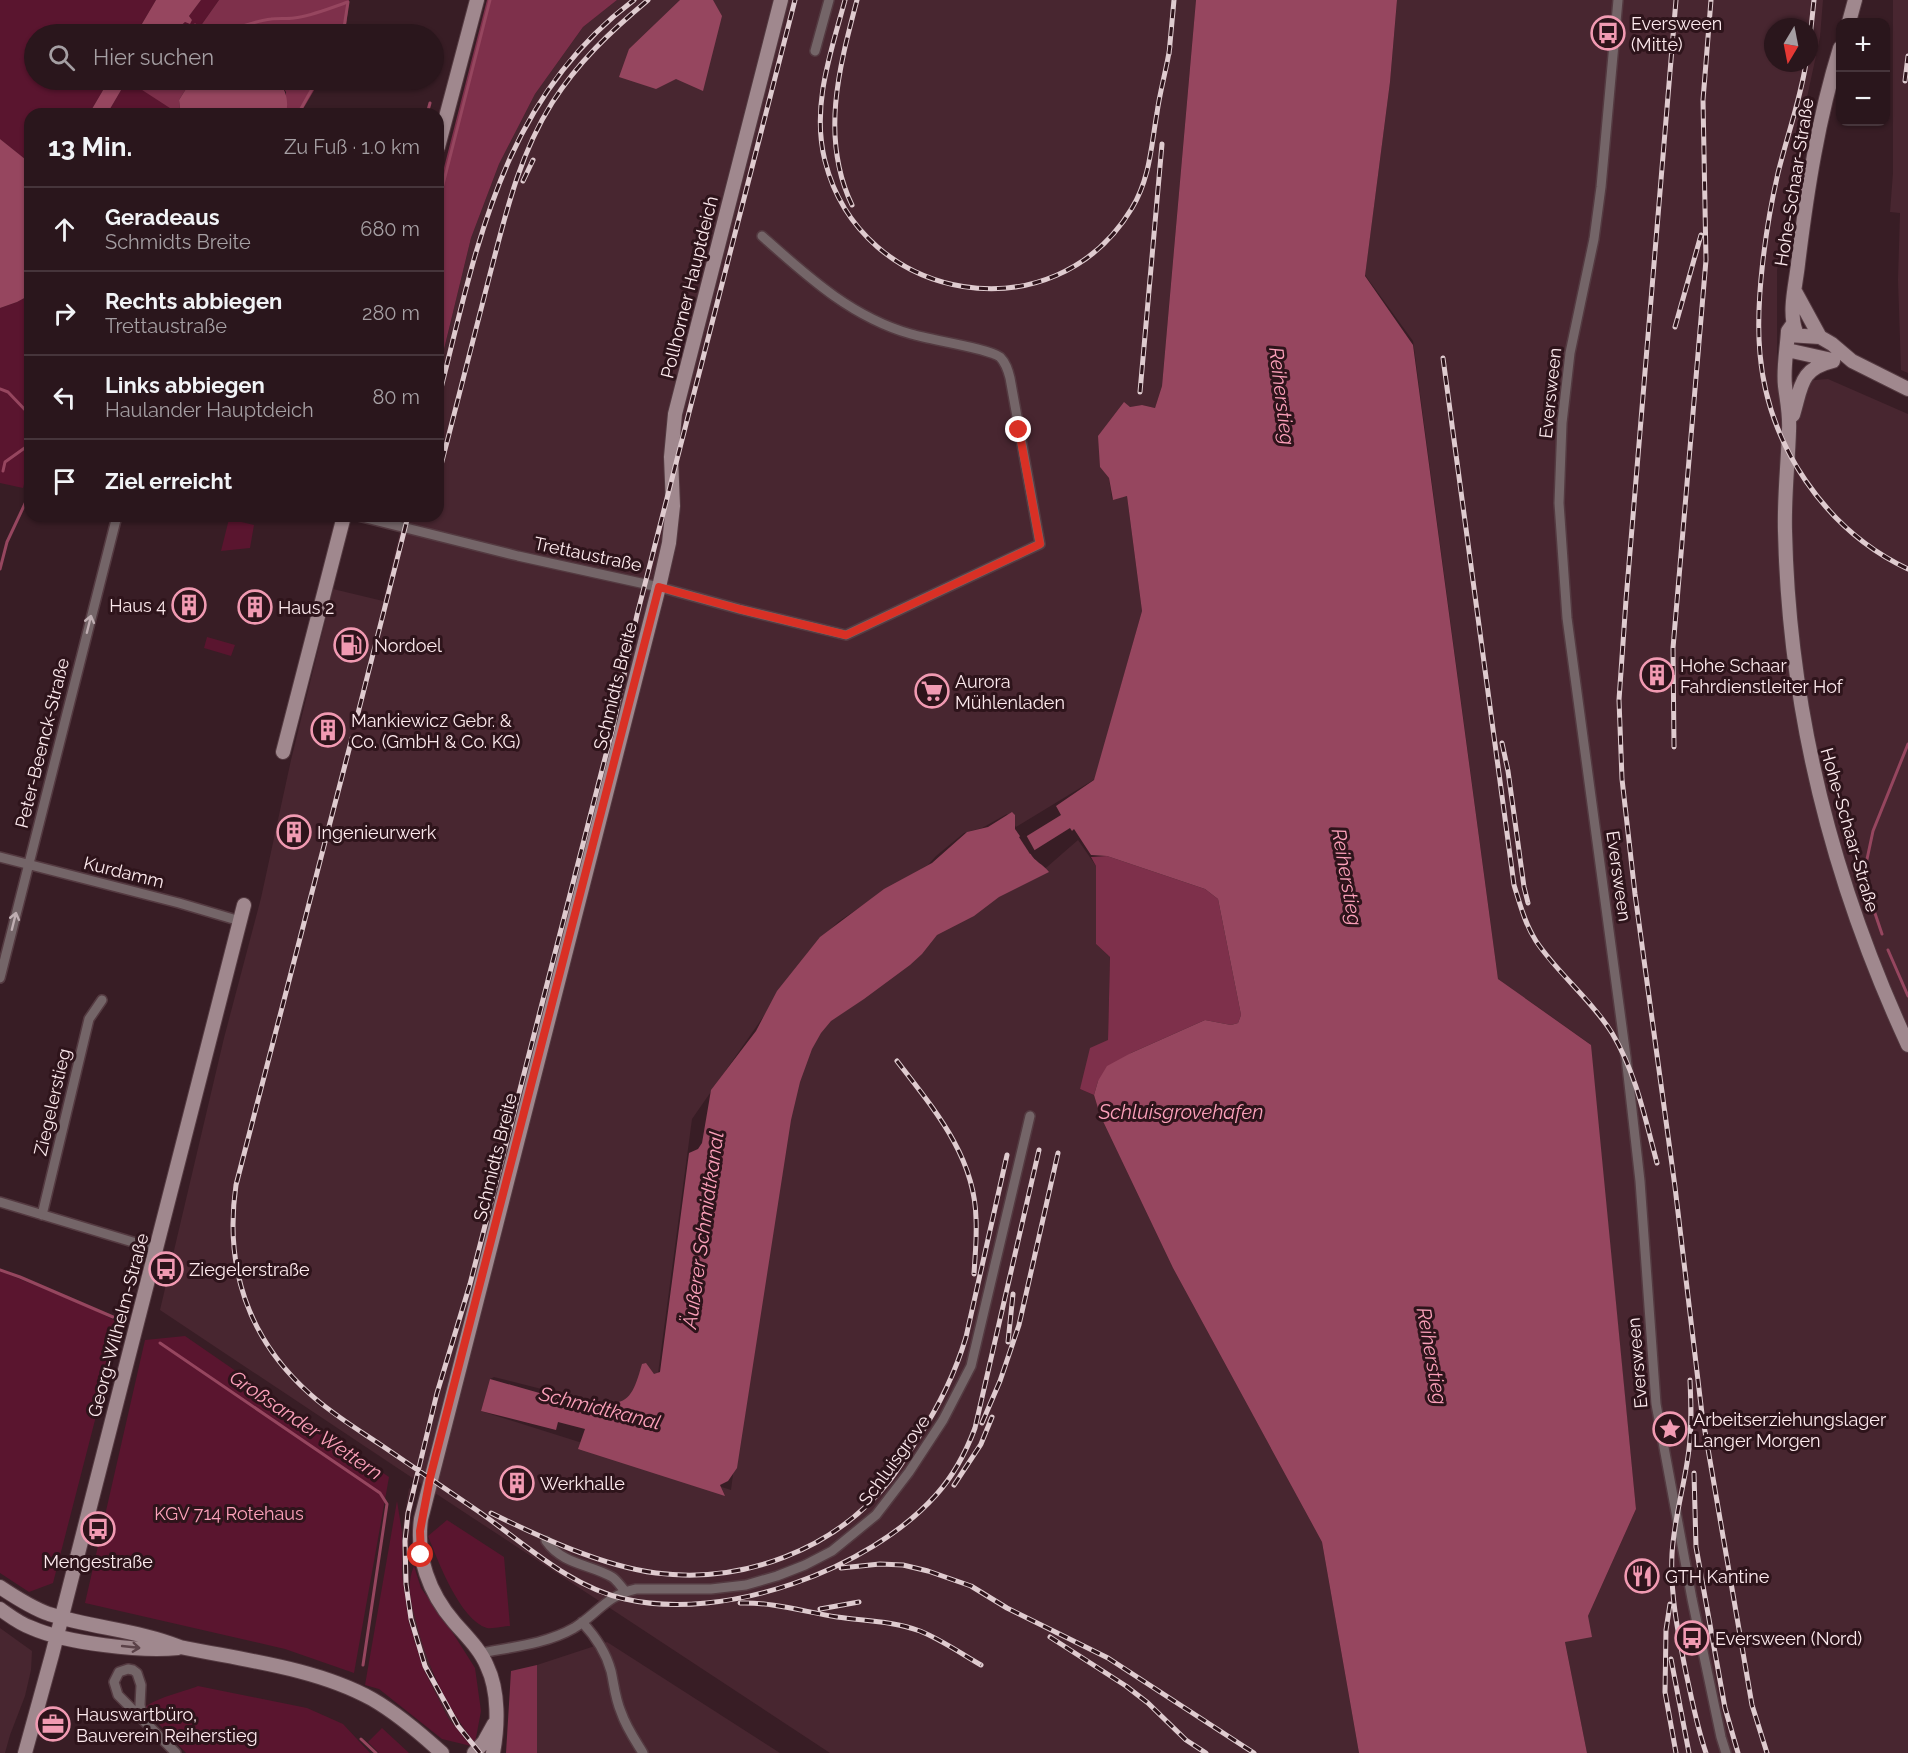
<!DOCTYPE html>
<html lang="de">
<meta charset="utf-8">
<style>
body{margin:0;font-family:Raleway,sans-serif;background:#321f25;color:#f1f3f6}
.controls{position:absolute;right:18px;top:18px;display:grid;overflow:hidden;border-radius:12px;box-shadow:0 2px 4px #0004}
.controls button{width:54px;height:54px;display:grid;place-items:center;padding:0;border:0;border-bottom:2px solid #46353b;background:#2a161c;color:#f1f3f6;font:30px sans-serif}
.compass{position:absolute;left:1764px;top:18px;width:54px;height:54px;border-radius:50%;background:#2a161c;box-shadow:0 2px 4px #0004;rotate:190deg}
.stop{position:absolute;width:18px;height:18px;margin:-14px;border:4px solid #d93025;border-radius:50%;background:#fff}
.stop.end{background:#d93025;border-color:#fff;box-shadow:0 2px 6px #0008}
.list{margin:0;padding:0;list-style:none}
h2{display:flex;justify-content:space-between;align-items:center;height:78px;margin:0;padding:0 24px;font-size:26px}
h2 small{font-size:20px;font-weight:400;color:#a59fa3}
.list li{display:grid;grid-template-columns:39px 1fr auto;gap:18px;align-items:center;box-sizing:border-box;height:84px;padding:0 24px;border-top:2px solid #46353b}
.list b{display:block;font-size:22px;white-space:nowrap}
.list p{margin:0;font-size:20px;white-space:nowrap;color:#a59fa3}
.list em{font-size:20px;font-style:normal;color:#a59fa3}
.icon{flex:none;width:33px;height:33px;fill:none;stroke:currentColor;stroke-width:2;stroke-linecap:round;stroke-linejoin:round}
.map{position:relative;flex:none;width:1908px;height:1753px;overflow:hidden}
.search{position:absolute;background:#2a161c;box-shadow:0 2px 4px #0004;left:24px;top:24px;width:420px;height:66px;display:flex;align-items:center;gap:15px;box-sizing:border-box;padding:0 21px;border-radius:33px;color:#a59fa3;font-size:22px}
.panel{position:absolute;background:#2a161c;box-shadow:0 2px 4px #0004;left:24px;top:108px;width:420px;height:414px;border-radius:18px}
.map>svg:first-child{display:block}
.built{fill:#482630;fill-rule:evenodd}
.green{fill:#5a152f}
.forest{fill:#7e304b}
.water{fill:#96465f}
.pier{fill:#381d25}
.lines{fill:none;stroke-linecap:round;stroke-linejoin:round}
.stream{stroke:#96465f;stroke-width:3}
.street-casing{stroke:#543a41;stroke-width:12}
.secondary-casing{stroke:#543a41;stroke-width:16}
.street{stroke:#746568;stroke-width:9}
.secondary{stroke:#a0888e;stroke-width:14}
.rail-casing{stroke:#dfcbcf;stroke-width:5}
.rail{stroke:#2e141b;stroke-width:3;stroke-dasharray:9;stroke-linecap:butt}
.oneway{stroke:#bfaeb2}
.oneway2{stroke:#5c4249}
.route{stroke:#d93025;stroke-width:8}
.labels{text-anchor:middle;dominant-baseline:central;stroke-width:6;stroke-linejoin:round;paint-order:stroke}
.poi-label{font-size:18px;fill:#fdeaee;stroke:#2e141b;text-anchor:start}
.street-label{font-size:18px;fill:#fdeaee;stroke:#2e141b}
.park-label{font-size:18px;fill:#fea2bb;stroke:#2e141b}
.water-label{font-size:20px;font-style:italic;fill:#fca0ba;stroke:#2e141b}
</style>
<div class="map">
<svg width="1908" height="1753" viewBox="0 0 1908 1753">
<rect width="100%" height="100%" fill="#381d25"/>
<path class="built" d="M617,0H1196L1162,386L1155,408L1142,405L1130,407L1100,467L1109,478L1112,499L1127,496L1142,611L1095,779L1016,827L1007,814L982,828L964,833L936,856L928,865L890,887L838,922L809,951L692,1119L655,1396L628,1411L494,1377L490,1379L481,1411L731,1490L777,1134L788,1081L864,966L1047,867L1078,840L1096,866V944L1110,957L1108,1041L1080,1089L1094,1095L1100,1115L1173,1268L1322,1542L1359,1753H830L435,1493L160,1310L224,1038L261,898L291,760L333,589L383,601L404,516H438V374L471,238L499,164L535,94L583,27Z
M1397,0H1823L1820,37L1800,130L1777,271V383L1828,379L1908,414V1753H1587L1565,1642L1588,1616L1636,1509L1590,1044L1498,979L1413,341L1365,275L1390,82ZM1773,27H1809V63H1773Z
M1893,0H1908V373L1901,370L1898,280L1900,213L1890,212L1893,173Z
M409,1488L416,1493L411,1515L408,1556L410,1598L434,1678L459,1722L475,1743L471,1746L448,1718L423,1668L409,1623L402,1575V1532Z
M0,1628L32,1651L31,1670L25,1696L10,1735L5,1753H0Z
M607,1642L780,1753H537V1665Z"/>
<path class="green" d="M0,0H156L136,34H34V80H109L89,114H30V163L0,139Z
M201,0H219L195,34H172L185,22L190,23L192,20L189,16Z
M127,80H143L136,85L179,114H107Z
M30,295V461L23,488L0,483V308L17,302Z
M229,519L254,525L250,548L221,551Z
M207,637L235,645L231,656L204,648Z
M0,1271L88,1307L120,1323L53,1583L29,1592L0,1573Z
M185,1336L389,1477L354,1673L285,1649L85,1603L145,1340Z
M397,1501L402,1532V1575L409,1623L423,1668L448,1718L471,1746L442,1739L379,1689L365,1685Z
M447,1520L504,1557L510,1626C504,1626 494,1629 487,1628C460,1620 438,1561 428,1536Z
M414,1566L421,1588L451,1630L475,1668L481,1711L475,1743C446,1706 427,1666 416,1621C411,1602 406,1584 414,1566Z
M198,1686L307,1708L343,1724L370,1753H186L144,1708C155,1698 183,1692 198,1686Z
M382,1728L409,1753H379L368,1742Z"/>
<path class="forest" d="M219,0H349L345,34H195Z
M487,0H617L583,27L535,94L499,164L471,238L438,374V191Z
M143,80H159L174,86L181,80H188L189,84L179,100L180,109L184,114H179L136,86Z
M278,80H320L300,114H286V92Z
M1107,856L1205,889L1218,899L1241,1015L1238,1023L1231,1025L1205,1020L1131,1053L1098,1081L1094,1095L1080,1089L1090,1048L1108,1040L1110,957L1096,944V866L1091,857Z
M537,1665V1753H506L511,1671Z"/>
<path class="water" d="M156,0H201L189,16L192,20L190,24L185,22L172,34H136Z
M680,0H713L722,16L703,91L676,79L656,89L619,77L629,49Z
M1196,0H1397L1390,82L1365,276L1413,345L1498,979L1591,1045L1636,1509L1588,1616L1592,1637L1565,1642L1587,1753H1359L1322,1542L1173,1268L1100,1115L1094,1095L1098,1081L1107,1066L1131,1053L1205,1020L1231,1025L1238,1023L1241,1015L1218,899L1205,889L1107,856L1091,855L1074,829L1072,831L1070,828L1030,853C1035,862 1043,864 1049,872L999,897L974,916L937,935L922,954L910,965L864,999L831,1021L821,1033L812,1049L800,1082L791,1120L737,1468L728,1481L720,1485L725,1496L578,1449L585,1429L558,1422L556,1430L481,1411L490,1379L564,1400L563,1407L589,1414L592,1401C629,1409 633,1395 642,1364L646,1363L654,1374L660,1372L689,1153L698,1149L702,1143L711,1090L756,1031L777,991L820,937L884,889L932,863L967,832L988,827L1012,812L1015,815V829L1022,839L1061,815L1056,806L1094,780L1142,611L1127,496L1113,500L1109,478L1100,467L1098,436L1124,402L1130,407L1142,405L1155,408L1162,386Z
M109,80H127L107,114H89Z
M188,80H278C286,91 289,100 286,114H184L180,109L179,100L189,84Z
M0,139L30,163V295L17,302L0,308Z"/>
<path class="pier" d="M1025,833L1035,851L1030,854L1019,837Z"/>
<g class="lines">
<path class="stream" d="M195,25C217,42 247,21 271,19C278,18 286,19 294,18C312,16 330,8 348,2
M343,34L348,2
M298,114L317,80
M427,114L430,103
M438,204L490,0
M0,389L8,392L30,415
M3,471L5,462L26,447
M0,569L7,542L30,493
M1882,934L1863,878L1873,831L1908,744
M1888,950L1908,996
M0,1270L20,1277L113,1317
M160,1343L380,1493L387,1504L363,1665
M361,1739L376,1753"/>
<defs>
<path id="street" d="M1618,0L1601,187L1594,239L1570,353L1562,423L1559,503L1567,618L1626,1057L1640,1181L1656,1404L1692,1599L1721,1737L1726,1753
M815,51L829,0
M358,516L518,556L659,587L739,609L846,635L1040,544L1010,378C1008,370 1006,363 1000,357C988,348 930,340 911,334C851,317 807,276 762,236
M0,857L179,903L240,921
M0,978L117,516
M0,1202L156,1249
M42,1215L89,1019L102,1000
M546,1541C563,1565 590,1564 612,1577C617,1580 621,1587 625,1591
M582,1622C595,1636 606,1652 611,1671C614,1684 615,1698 621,1712C626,1727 635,1740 643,1753
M481,1653C512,1647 546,1644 574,1628C597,1614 607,1595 636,1589H711L746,1585L777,1576L805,1565L832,1551L876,1515L909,1472L943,1420L971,1366L1030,1116
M143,1719L140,1705L141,1685L137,1673L133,1670L128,1669L119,1672L114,1682L118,1695L176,1753"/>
<path id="secondary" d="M1849,22L1855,0
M438,147L477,0
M1796,293L1820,337
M1793,324L1788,331C1787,349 1783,368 1785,386C1787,402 1790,414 1789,431C1788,464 1784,497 1785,531C1789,712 1832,881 1908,1045
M1796,332C1788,312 1796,284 1798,264C1807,190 1818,119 1840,48
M1788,335L1820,337L1832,344L1852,361L1908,389
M1787,350L1832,360
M1793,415C1802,385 1800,369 1833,361
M283,752L344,516
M0,1587C15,1597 32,1608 49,1614C92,1628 138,1630 180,1647C243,1660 316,1668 372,1699C398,1714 420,1733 442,1753
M0,1609C10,1616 20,1624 32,1628C66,1643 142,1652 178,1648
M25,1753L52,1655L244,905
M474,1753L484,1742L494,1724
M493,1753C498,1726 499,1691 487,1666C480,1649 466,1636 454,1622C429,1593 416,1557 421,1519L659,587L669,543L673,506L671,457L675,414L781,0"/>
</defs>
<use href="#street" class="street-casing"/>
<use href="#secondary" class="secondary-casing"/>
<use href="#street" class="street"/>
<use href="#secondary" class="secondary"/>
<defs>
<path id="rail" d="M845,0C831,52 811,106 825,161C861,304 1055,337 1132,208C1150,178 1151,147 1157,113C1160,90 1167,68 1170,46
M1676,0L1626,600L1619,700L1622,779L1635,894L1675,1187L1702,1414L1752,1705L1767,1753
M1809,47L1814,0
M1169,54L1174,0
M1806,63C1800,101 1787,136 1778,173C1766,225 1755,301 1760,354C1768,445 1825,530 1908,569
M1905,81L1908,56
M523,181L533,160
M852,205C820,138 839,68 857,0
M1675,327L1701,235
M1443,358L1514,885C1520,904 1525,924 1536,941C1558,974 1591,999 1612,1033C1636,1073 1645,1118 1657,1163
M1140,392L1162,144
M438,400C477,248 500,101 634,0
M438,477C455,411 472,345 489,278C505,217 518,157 552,103C578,62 611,31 648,0
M355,725L408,516
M352,738L236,1185C224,1267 248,1339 310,1394C332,1414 357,1429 381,1445C413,1467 444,1488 475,1509C522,1541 569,1587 625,1599C725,1622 869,1570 936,1495C954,1475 966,1452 975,1428L1039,1150
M1502,743L1508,771L1524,887L1528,903
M1674,747L1673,648L1706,260L1703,100L1711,0
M897,1061C933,1108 975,1156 976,1219C977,1237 975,1256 974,1274
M1008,1342L1013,1294
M1690,1380C1691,1404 1692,1426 1689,1449C1685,1484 1674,1518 1672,1554C1670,1594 1678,1633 1686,1673C1692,1700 1697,1727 1706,1753
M982,1423L1000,1381L1019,1325L1058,1153
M1694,1473L1696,1547L1725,1708L1738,1753
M954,1485L981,1444L992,1417
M491,1513C540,1537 602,1566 656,1573C743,1584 835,1550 890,1480C900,1467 909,1452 918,1438C939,1406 955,1374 966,1337L1007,1155
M841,1568L880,1564L903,1565L928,1571L971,1586L1007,1608L1108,1658L1254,1753
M740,1603C773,1602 805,1612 837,1617C865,1621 893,1621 920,1631C942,1640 960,1653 981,1665
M1670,1604L1666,1630L1665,1692L1676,1753
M820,1609L859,1602
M1050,1637L1126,1686L1148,1703L1186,1740L1206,1753
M1671,1659L1689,1753
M480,1753L458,1726L425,1666L411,1619L406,1584L405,1541L408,1513L437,1393L470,1284L612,731L637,615L795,0"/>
</defs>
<use href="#rail" class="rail-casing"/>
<use href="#rail" class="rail"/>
</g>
<defs><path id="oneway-shaft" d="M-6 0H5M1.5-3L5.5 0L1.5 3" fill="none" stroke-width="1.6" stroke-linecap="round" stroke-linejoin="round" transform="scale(1.5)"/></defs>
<g class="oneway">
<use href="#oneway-shaft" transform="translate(89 624) rotate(-76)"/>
<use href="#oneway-shaft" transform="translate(14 921) rotate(-76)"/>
</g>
<use class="oneway2" href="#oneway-shaft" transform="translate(131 1647) rotate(6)"/>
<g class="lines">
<path class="route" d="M421,1555L420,1531L430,1478L659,587L739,609L846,635L1040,544L1019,430"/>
</g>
<defs>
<symbol id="bus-ring" viewBox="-11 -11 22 22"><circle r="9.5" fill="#2e141b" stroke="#f19ab2" stroke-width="1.5"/><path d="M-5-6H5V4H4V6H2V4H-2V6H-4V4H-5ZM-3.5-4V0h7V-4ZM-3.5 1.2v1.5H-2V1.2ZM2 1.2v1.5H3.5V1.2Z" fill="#f19ab2"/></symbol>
<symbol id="building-ring" viewBox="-11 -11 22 22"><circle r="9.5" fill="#2e141b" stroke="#f19ab2" stroke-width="1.5"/><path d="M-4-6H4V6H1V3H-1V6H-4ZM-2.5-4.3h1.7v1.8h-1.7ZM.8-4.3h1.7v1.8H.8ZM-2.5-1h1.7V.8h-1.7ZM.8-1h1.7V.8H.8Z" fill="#f19ab2"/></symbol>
<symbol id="fuel-ring" viewBox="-11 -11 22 22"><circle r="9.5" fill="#2e141b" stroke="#f19ab2" stroke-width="1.5"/><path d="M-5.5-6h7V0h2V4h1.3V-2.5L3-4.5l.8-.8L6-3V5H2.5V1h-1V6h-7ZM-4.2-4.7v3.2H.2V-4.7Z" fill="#f19ab2"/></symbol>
<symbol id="supermarket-ring" viewBox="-11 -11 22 22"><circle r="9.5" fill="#2e141b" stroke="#f19ab2" stroke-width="1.5"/><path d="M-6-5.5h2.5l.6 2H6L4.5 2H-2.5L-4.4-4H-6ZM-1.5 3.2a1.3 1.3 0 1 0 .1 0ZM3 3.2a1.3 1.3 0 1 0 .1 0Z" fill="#f19ab2"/></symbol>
<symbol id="sight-ring" viewBox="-11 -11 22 22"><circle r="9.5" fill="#2e141b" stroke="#f19ab2" stroke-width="1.5"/><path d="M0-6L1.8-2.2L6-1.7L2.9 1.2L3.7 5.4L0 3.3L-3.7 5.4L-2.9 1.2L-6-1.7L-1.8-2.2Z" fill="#f19ab2"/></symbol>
<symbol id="restaurant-ring" viewBox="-11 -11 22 22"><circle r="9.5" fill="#2e141b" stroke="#f19ab2" stroke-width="1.5"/><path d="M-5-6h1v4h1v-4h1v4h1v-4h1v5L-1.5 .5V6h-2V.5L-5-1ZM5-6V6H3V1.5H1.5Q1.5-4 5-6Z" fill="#f19ab2"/></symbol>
<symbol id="office-ring" viewBox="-11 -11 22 22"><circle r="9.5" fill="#2e141b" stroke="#f19ab2" stroke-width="1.5"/><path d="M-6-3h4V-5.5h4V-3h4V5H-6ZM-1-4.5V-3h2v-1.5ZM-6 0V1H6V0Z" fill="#f19ab2"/></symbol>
</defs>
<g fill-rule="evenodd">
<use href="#bus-ring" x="1589" y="14" width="38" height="38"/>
<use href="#building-ring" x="170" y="586" width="38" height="38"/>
<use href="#building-ring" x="236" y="588" width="38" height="38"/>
<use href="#fuel-ring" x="332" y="626" width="38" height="38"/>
<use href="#building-ring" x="1638" y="656" width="38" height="38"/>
<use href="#supermarket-ring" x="913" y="672" width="38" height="38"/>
<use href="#building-ring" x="309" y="711" width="38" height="38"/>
<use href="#building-ring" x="275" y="813" width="38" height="38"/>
<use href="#bus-ring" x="147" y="1250" width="38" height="38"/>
<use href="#sight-ring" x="1651" y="1410" width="38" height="38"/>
<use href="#building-ring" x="498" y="1464" width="38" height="38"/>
<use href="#bus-ring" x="79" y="1510" width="38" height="38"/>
<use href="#restaurant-ring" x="1623" y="1557" width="38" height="38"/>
<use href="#bus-ring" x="1673" y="1619" width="38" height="38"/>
<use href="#office-ring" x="34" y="1705" width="38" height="38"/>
</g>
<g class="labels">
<g class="poi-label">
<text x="1631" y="23">Eversween<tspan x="1631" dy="21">(Mitte)</tspan></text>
<text x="166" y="605" text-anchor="end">Haus 4</text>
<text x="278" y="607">Haus 2</text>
<text x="374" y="645">Nordoel</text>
<text x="1680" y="665">Hohe Schaar<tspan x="1680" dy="21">Fahrdienstleiter Hof</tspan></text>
<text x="955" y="681">Aurora<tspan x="955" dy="21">Mühlenladen</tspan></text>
<text x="351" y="720">Mankiewicz Gebr. &amp;<tspan x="351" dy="21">Co. (GmbH &amp; Co. KG)</tspan></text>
<text x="317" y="832">Ingenieurwerk</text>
<text x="189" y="1269">Ziegelerstraße</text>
<text x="1693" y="1419">Arbeitserziehungslager<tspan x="1693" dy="21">Langer Morgen</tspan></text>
<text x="540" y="1483">Werkhalle</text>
<text x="98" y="1561" text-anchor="middle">Mengestraße</text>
<text x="1665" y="1576">GTH Kantine</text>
<text x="1715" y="1638">Eversween (Nord)</text>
<text x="76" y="1714">Hauswartbüro,<tspan x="76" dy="21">Bauverein Reiherstieg</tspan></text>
</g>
<g class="street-label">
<text transform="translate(1794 182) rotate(-81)">Hohe-Schaar-Straße</text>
<text transform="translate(689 287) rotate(-76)">Pollhorner Hauptdeich</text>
<text transform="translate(1550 393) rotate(-84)">Eversween</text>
<text transform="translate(588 554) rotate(12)">Trettaustraße</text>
<text transform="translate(615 686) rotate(-76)">Schmidts Breite</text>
<text transform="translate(42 743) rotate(-76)">Peter-Beenck-Straße</text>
<text transform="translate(1850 830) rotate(74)">Hohe-Schaar-Straße</text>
<text transform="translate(124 872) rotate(14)">Kurdamm</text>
<text transform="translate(1619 876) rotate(82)">Eversween</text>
<text transform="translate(52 1102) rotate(-77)">Ziegelerstieg</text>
<text transform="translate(495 1157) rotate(-76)">Schmidts Breite</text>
<text transform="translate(118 1325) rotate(-75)">Georg-Wilhelm-Straße</text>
<text transform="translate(1637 1363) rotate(-95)">Eversween</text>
<text transform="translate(894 1460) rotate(-54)">Schluisgrove</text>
</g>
<g class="park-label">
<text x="229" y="1513">KGV 714 Rotehaus</text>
</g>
<g class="water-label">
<text transform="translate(1282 396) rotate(83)">Reiherstieg</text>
<text transform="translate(1347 877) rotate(80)">Reiherstieg</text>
<text x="1181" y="1112">Schluisgrovehafen</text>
<text transform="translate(703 1230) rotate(-82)">Äußerer Schmidtkanal</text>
<text transform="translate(1432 1356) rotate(80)">Reiherstieg</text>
<text transform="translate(600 1408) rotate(14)">Schmidtkanal</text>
<text transform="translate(306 1425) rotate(34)">Großsander Wettern</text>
</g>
</g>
</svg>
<div class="controls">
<button>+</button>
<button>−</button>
</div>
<svg class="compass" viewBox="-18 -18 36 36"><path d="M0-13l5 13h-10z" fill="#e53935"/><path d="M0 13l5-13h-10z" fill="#a59fa3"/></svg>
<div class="stop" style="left:421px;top:1555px"></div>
<div class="stop end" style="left:1019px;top:430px"></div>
<div class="search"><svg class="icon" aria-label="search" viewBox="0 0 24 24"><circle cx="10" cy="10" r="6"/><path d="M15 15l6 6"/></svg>Hier suchen</div>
<section class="panel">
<h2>13 Min.<small>Zu Fuß · 1.0 km</small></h2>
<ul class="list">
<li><svg class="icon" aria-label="ahead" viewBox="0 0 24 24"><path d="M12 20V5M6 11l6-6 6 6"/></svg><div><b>Geradeaus</b><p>Schmidts Breite</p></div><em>680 m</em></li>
<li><svg class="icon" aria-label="right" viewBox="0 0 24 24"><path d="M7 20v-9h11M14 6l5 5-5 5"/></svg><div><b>Rechts abbiegen</b><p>Trettaustraße</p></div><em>280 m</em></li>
<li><svg class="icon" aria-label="left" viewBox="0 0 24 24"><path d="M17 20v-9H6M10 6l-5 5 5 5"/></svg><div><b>Links abbiegen</b><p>Haulander Hauptdeich</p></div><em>80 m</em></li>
<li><svg class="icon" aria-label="arrive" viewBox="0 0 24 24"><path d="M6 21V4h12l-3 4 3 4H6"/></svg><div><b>Ziel erreicht</b></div></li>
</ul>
</section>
</div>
